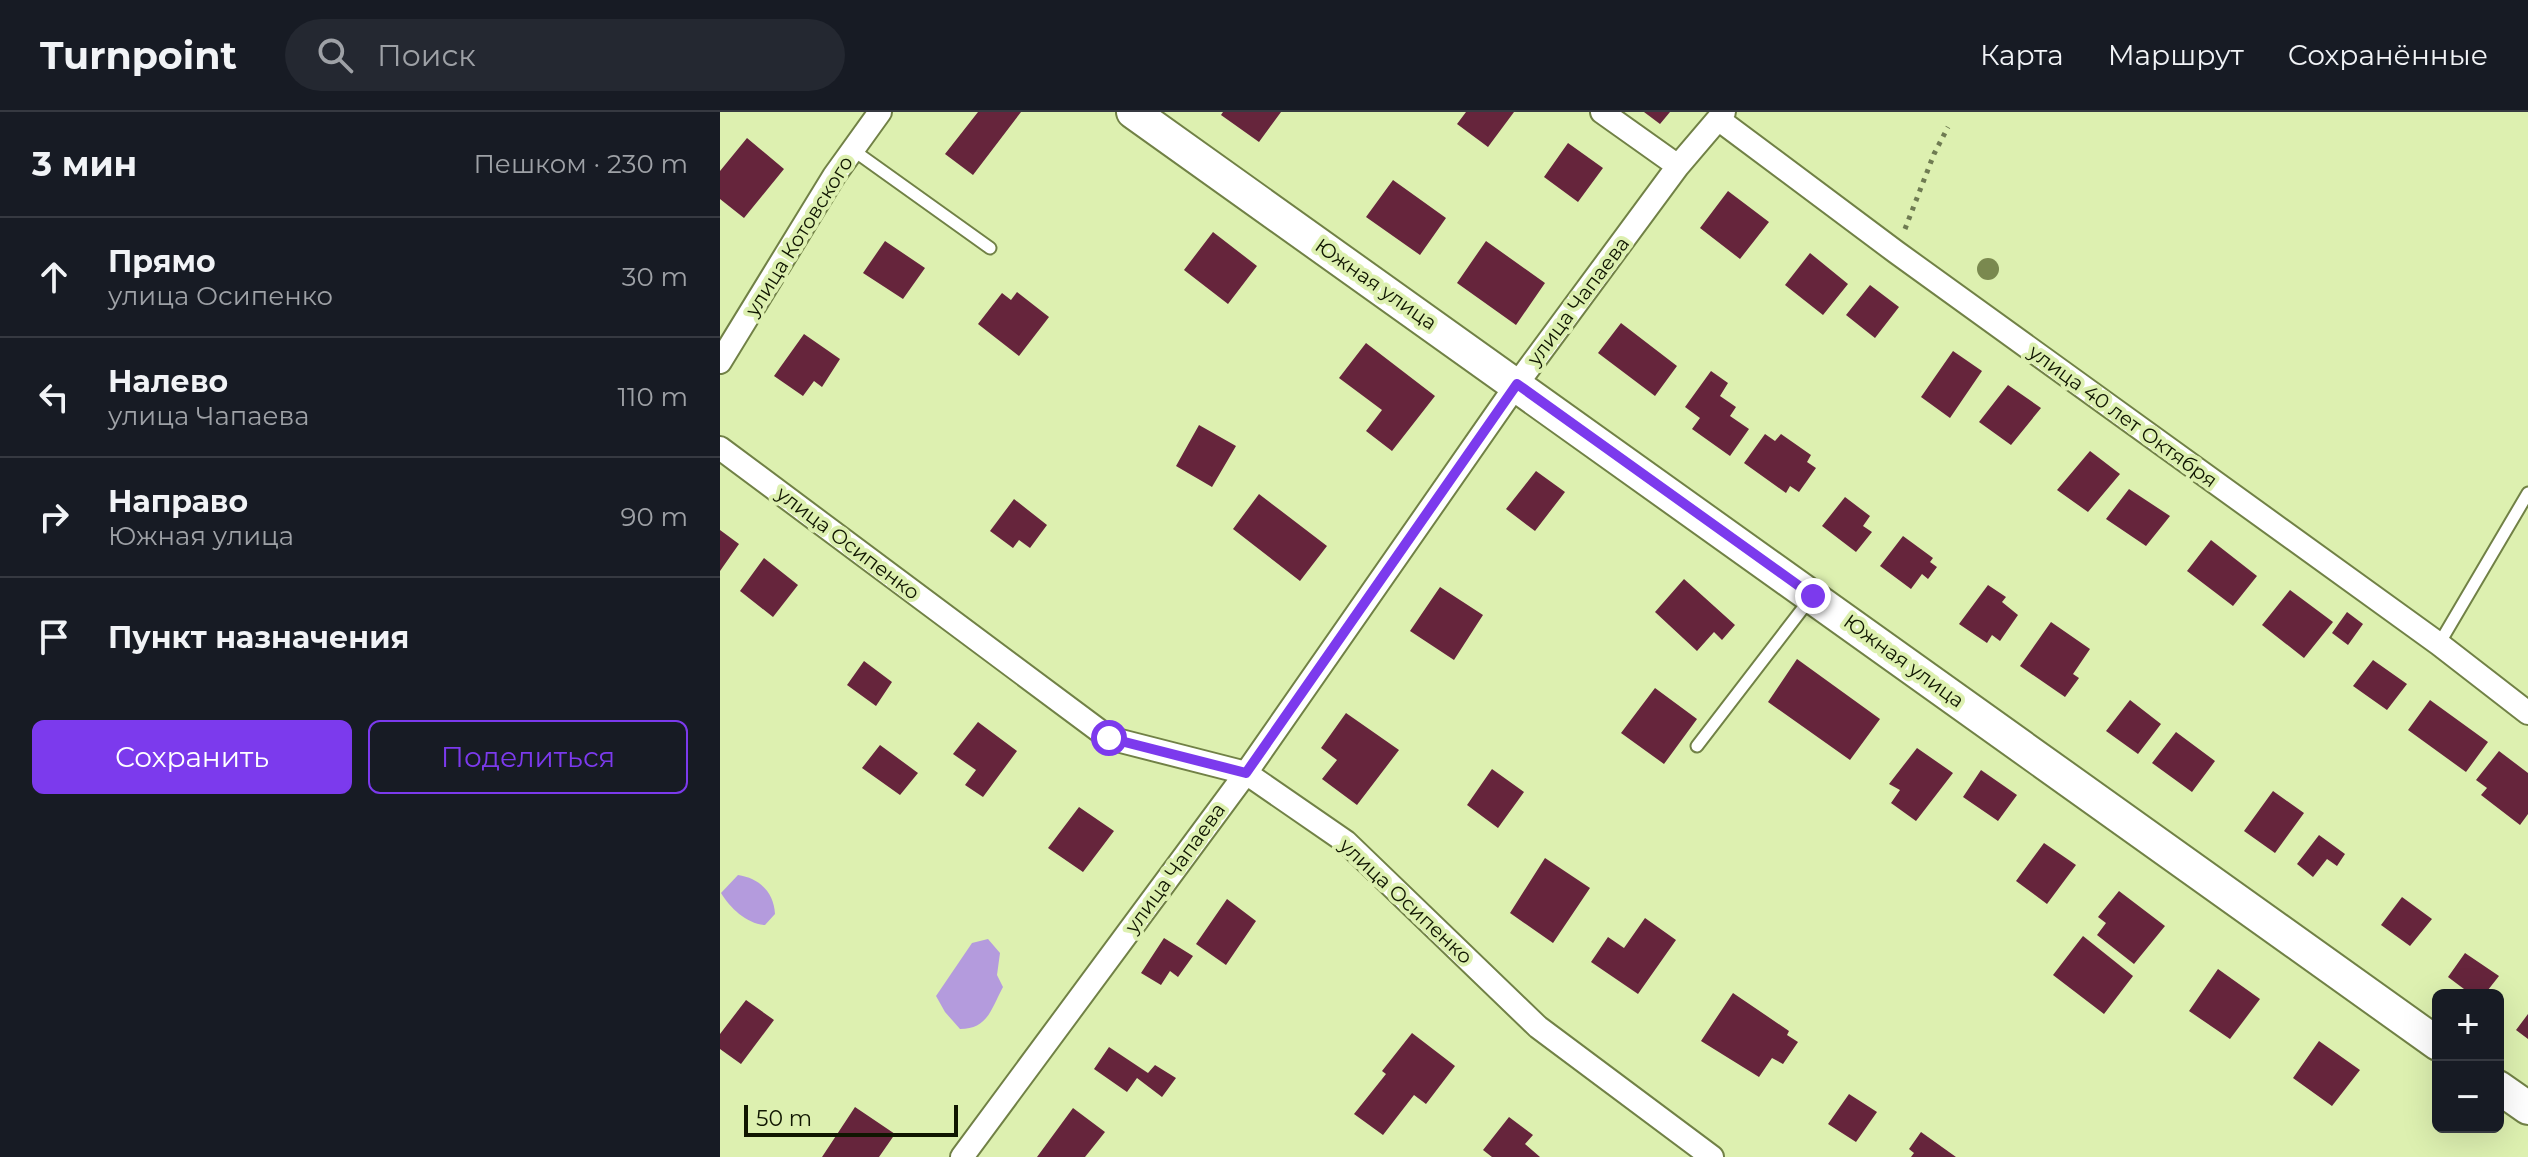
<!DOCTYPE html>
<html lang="ru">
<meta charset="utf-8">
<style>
body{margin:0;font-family:Montserrat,sans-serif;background:#242831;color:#f1f3f6}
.controls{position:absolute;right:24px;bottom:24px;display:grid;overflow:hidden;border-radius:12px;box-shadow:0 8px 32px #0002}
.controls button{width:72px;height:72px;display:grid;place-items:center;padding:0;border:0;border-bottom:2px solid #363941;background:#171b24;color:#f1f3f6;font:40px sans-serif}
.scale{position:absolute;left:24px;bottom:20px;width:214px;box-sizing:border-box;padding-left:8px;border:4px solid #101601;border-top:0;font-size:22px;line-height:28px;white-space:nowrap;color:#101601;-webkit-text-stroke:6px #ddf0b0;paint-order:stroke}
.stop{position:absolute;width:24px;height:24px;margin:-18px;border:6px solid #7c3aed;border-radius:50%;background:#fff}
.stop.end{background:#7c3aed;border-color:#fff;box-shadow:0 2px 8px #0008}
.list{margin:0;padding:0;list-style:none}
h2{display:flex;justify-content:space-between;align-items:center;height:104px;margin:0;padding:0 32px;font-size:34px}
h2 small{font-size:26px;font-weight:400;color:#9ea1a6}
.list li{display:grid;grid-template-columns:52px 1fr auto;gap:24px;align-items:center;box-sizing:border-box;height:120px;padding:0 32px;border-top:2px solid #363941}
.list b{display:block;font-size:30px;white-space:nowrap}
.list p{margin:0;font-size:26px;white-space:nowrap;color:#9ea1a6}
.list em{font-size:26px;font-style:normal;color:#9ea1a6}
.actions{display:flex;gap:16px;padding:24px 32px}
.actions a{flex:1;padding:18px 0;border:2px solid #7c3aed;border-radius:12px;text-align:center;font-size:28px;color:#7c3aed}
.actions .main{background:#7c3aed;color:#fff}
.icon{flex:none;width:44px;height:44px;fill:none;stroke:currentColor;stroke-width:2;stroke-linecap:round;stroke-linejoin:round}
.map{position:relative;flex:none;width:1808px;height:1045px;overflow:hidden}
header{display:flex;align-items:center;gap:48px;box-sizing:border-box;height:112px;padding:0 40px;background:#171b24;border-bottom:2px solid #363941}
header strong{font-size:38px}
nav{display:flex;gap:44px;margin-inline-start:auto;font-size:28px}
.search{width:560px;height:72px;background:#242831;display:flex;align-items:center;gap:20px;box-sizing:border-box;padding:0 28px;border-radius:44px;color:#9ea1a6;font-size:30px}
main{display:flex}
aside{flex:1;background:#171b24}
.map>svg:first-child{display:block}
.water{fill:#b49bdd}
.building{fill:#66253c}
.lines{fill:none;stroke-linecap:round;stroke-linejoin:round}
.lane-casing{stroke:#718146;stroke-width:15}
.street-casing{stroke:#718146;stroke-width:26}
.secondary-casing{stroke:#718146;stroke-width:36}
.path{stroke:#6f7b52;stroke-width:5;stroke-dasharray:4 6;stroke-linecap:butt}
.lane{stroke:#fff;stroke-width:11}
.street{stroke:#fff;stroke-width:22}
.secondary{stroke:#fff;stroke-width:32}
.tree{fill:#7a894f}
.route{stroke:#7c3aed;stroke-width:10}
.labels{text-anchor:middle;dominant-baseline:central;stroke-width:8;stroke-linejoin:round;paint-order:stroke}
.street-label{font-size:20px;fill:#101601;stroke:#ddf0b0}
</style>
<header>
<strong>Turnpoint</strong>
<div class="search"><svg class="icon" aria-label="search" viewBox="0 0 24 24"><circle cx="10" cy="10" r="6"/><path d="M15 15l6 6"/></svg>Поиск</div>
<nav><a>Карта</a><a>Маршрут</a><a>Сохранённые</a></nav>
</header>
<main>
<aside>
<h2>3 мин<small>Пешком · 230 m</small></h2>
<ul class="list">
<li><svg class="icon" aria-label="ahead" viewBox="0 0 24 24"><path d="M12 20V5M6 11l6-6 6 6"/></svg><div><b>Прямо</b><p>улица Осипенко</p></div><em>30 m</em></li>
<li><svg class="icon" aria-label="left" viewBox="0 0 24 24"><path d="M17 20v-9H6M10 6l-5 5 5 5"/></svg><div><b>Налево</b><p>улица Чапаева</p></div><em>110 m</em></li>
<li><svg class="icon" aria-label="right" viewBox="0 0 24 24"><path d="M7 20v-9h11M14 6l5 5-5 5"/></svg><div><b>Направо</b><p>Южная улица</p></div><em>90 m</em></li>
<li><svg class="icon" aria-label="arrive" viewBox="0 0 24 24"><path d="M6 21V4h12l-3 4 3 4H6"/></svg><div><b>Пункт назначения</b></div></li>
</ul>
<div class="actions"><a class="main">Сохранить</a><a>Поделиться</a></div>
</aside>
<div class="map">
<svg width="1808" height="1045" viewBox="0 0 1808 1045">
<rect width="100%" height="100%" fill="#ddf0b0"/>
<path class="water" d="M18,763C39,766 54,780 55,802L45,813C27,812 10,796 1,781Z
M268,827L280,841L277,863L283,875C271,897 268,917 240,917L225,900L216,884L252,831Z"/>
<path class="building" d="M258,0H301L253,63L225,42Z
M503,0H561L539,30L501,3Z
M746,0H794L768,35L737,12Z
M924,0H950L940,12Z
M27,26L64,57L24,106L0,87V59Z
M848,31L883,56L858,90L824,65Z
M673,68L726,106L700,143L646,105Z
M1008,79L1049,110L1020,147L980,116Z
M493,120L537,154L508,192L464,158Z
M165,129L205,156L183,187L143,161Z
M766,129L825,171L796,213L737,171Z
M1090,141L1128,172L1103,203L1065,173Z
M1150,173L1179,195L1155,226L1126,203Z
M297,180L329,205L299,244L258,212L282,181L291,188Z
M901,211L957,254L935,284L878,241Z
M84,222L120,247L102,275L94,269L83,284L54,264Z
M646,231L715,284L672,339L646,319L662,298L619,266Z
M1233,239L1262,259L1230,306L1201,285Z
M991,259L1008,271L1000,284L1016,295L1010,304L1029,317L1010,344L972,317L980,306L965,295Z
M1288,273L1321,296L1291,333L1259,310Z
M479,313L516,334L492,375L456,354Z
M1045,322L1055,329L1061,322L1091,343L1087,350L1096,356L1079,380L1070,374L1066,381L1024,351Z
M1370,339L1400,362L1368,400L1337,378Z
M816,359L845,380L815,419L786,397Z
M1409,377L1450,404L1426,434L1386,407Z
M539,382L607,434L580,469L513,417Z
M1125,385L1150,404L1143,414L1152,420L1136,440L1102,414Z
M294,387L327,413L310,436L299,428L293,436L270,419Z
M0,418L19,432L0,459Z
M1183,424L1213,446L1210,450L1217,455L1208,467L1202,462L1191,477L1160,454Z
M1491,428L1537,464L1513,494L1467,459Z
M44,446L78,473L53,505L20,479Z
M964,467L1015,513L1002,528L994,520L977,539L935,500Z
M1268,473L1286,485L1282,490L1298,503L1280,529L1272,523L1267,531L1239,512Z
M720,475L763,503L734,548L690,519Z
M1570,478L1613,510L1584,546L1542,513Z
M1627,500L1643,512L1628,533L1612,521Z
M1331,510L1370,537L1353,562L1359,566L1345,585L1300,554Z
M1077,547L1160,607L1130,648L1048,590Z
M1653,548L1687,572L1667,598L1633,574Z
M144,549L172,570L156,594L127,573Z
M935,576L977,607L944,652L901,621Z
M1410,588L1441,612L1418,642L1386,619Z
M1710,588L1768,630L1746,660L1688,618Z
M626,601L679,638L637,693L602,667L617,648L601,636Z
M258,610L297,639L263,685L245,673L256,658L233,642Z
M1456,620L1495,649L1472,680L1432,651Z
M160,633L198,661L180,683L142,656Z
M1197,636L1233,661L1196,709L1171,691L1180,678L1169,672Z
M1779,639L1808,661V702L1800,713L1761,683L1767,676L1756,668Z
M772,657L804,680L778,716L747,693Z
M1261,658L1297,683L1278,709L1243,685Z
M1553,679L1584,701L1555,741L1524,719Z
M359,695L394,719L363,760L328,736Z
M1599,723L1625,742L1617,754L1607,747L1593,765L1577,752Z
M1324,731L1356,753L1327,792L1296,769Z
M825,746L870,776L833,831L790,801Z
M1399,779L1445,814L1414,852L1377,823L1386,811L1378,805Z
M1682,785L1712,807L1690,834L1661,813Z
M507,787L536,809L506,853L476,832Z
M925,806L956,828L918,882L871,850L888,825L904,836Z
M1363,824L1413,864L1384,902L1333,863Z
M444,826L473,844L458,865L450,859L441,873L421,861Z
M1745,841L1779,864L1764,883H1752L1728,865Z
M1498,857L1540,887L1510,927L1469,899Z
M1013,881L1069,919L1067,923L1078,930L1063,952L1052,946L1039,965L981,929Z
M26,888L54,908L21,952L0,937V922Z
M1808,902V927L1796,918Z
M692,921L735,954L706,992L694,983L663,1023L634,1002L666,962L662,959Z
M1599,929L1640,958L1612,994L1573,966Z
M389,935L428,961L435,953L456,966L442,985L417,966L407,980L374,957Z
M1129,982L1157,1000L1136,1030L1108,1012Z
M135,995L175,1022L159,1045H102Z
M353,996L385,1020L365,1045H317Z
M789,1005L813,1023L805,1032L820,1045H772L763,1038Z
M1201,1020L1236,1045H1191L1194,1041L1189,1037Z"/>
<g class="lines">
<defs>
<path id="lane" d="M133,38L270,136
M1719,532L1808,381
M977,634L1090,487"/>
<path id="street" d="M882,0L958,54
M998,7L1176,140L1719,532L1808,601
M0,250L114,64L160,0
M0,336L389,626L526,661L626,730L818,915L992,1045
M242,1045L526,661L797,272L958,54L1004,0"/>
<path id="secondary" d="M413,0L1718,932
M1778,975L1808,996"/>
</defs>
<use href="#lane" class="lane-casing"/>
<use href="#street" class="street-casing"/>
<use href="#secondary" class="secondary-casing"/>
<path class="path" d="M1185,117L1214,42L1228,15"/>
<use href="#lane" class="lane"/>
<use href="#street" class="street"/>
<use href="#secondary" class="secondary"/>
</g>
<circle class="tree" cx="1268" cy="157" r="11"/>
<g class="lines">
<path class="route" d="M389,626L526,661L797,272L1093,484"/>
</g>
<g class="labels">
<g class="street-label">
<text transform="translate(79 124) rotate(-58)">улица Котовского</text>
<text transform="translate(656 172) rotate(35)">Южная улица</text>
<text transform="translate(858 189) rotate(-53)">улица Чапаева</text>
<text transform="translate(1403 304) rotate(36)">улица 40 лет Октября</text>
<text transform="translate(128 431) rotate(37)">улица Осипенко</text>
<text transform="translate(1184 549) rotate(36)">Южная улица</text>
<text transform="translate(455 756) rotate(-54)">улица Чапаева</text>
<text transform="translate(686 789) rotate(43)">улица Осипенко</text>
</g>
</g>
</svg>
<div class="controls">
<button>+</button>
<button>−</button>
</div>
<div class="scale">50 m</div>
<div class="stop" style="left:389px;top:626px"></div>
<div class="stop end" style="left:1093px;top:484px"></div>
</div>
</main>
